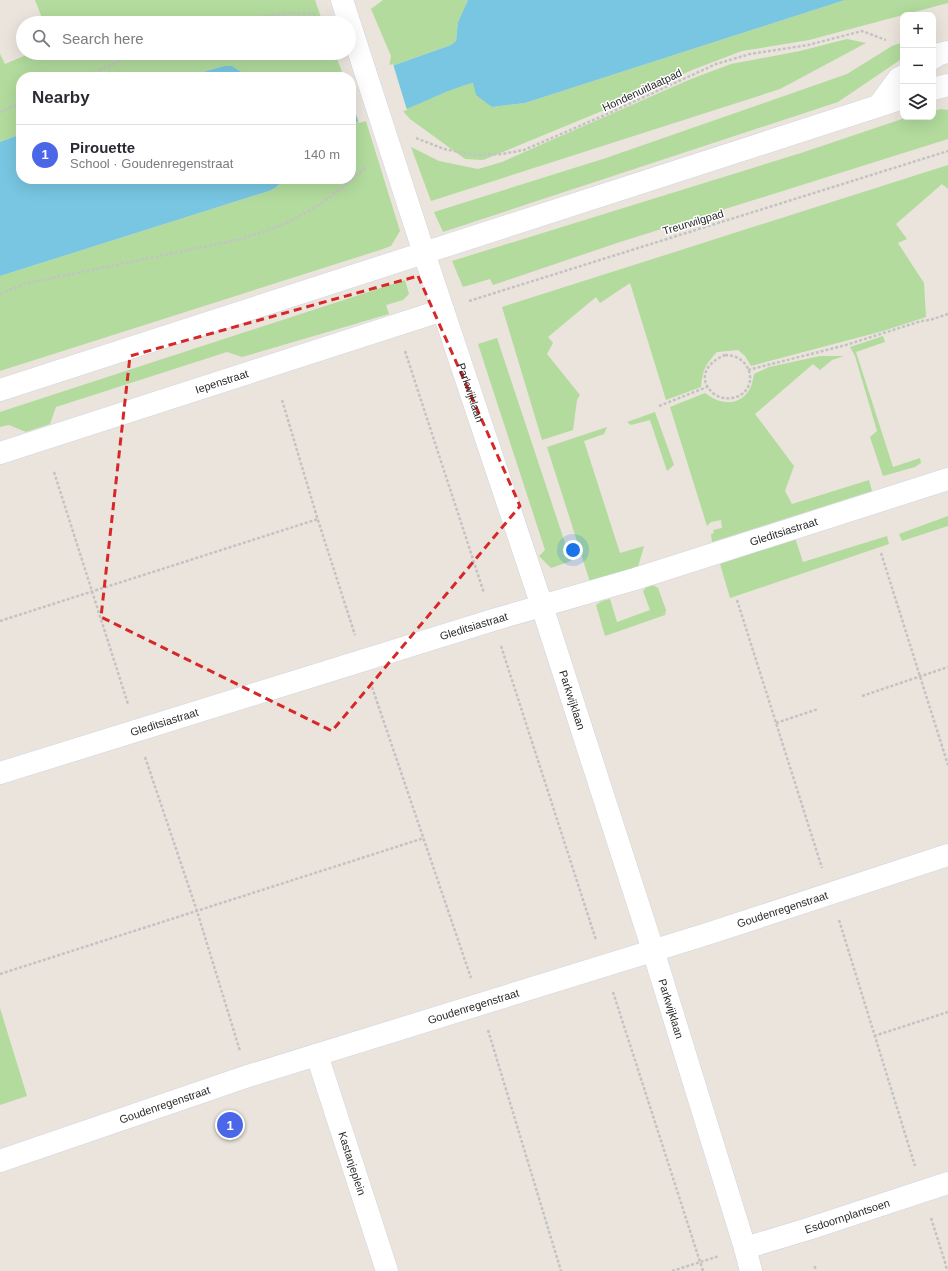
<!DOCTYPE html>
<meta charset="utf-8">
<style>
body{margin:0;font-family:Helvetica,sans-serif;background:#f7f7f7;color:#2b2b33}
.controls{position:absolute;right:12px;top:12px;display:grid;overflow:hidden;border-radius:8px;box-shadow:0 4px 16px #0002}
.controls button{width:36px;height:36px;display:grid;place-items:center;padding:0;border:0;border-bottom:1px solid #e1e1e2;background:#fff;color:#2b2b33;font:20px sans-serif}
.you{position:absolute;left:573px;top:550px;width:14px;height:14px;margin:-10px;border:3px solid #fff;border-radius:50%;background:#1a73e8;box-shadow:0 0 0 6px #1a73e833}
.badge{display:grid;place-items:center;width:26px;height:26px;border-radius:50%;background:#4a67e8;color:#fff;font-size:13px;font-weight:700}
.pin{position:absolute;translate:-50% -50%;border:2px solid #fff;box-shadow:0 1px 4px #0006}
.list{margin:0;padding:0;list-style:none}
h2{display:flex;justify-content:space-between;align-items:center;height:52px;margin:0;padding:0 16px;font-size:17px}
h2 small{font-size:13px;font-weight:400;color:#7c7c81}
.list li{display:grid;grid-template-columns:26px 1fr auto;gap:12px;align-items:center;box-sizing:border-box;height:60px;padding:0 16px;border-top:1px solid #e1e1e2}
.list b{display:block;font-size:15px;white-space:nowrap}
.list p{margin:0;font-size:13px;white-space:nowrap;color:#7c7c81}
.list em{font-size:13px;font-style:normal;color:#7c7c81}
.icon{flex:none;width:22px;height:22px;fill:none;stroke:currentColor;stroke-width:2;stroke-linecap:round;stroke-linejoin:round}
.map{position:relative;flex:none;width:948px;height:1271px;overflow:hidden}
.search{position:absolute;background:#fff;box-shadow:0 4px 16px #0002;left:16px;top:16px;width:340px;height:44px;display:flex;align-items:center;gap:10px;box-sizing:border-box;padding:0 14px;border-radius:22px;color:#7c7c81;font-size:15px}
.panel{position:absolute;background:#fff;box-shadow:0 4px 16px #0002;left:16px;top:72px;width:340px;height:112px;border-radius:16px}
.map>svg:first-child{display:block}
.green{fill:#b2db9d}
.water{fill:#78c6e2}
.pier{fill:#eae4dc}
.lines{fill:none;stroke-linecap:round;stroke-linejoin:round}
.minor-casing{stroke:#d1d4e0;stroke-width:23}
.path{stroke:#c3c3c3;stroke-width:2.5;stroke-dasharray:3 2;stroke-linecap:butt}
.minor{stroke:#fff;stroke-width:22}
.marked{fill:none;stroke:#d62828;stroke-width:3;stroke-dasharray:8 5;stroke-linejoin:round}
.labels{text-anchor:middle;dominant-baseline:central;stroke-width:3;stroke-linejoin:round;paint-order:stroke}
.street-label{font-size:11px;fill:#292929;stroke:#fff}
</style>
<div class="map">
<svg width="948" height="1271" viewBox="0 0 948 1271">
<rect width="100%" height="100%" fill="#eae4dc"/>
<path class="green" d="M35,0H315L323,23H44Z
M383,0H468L458,22L456,41L451,45L389,67L391,56L371,9Z
M845,0H948V3L809,40L742,51L692,70L619,104L483,160L465,159L410,119L402,110L458,87L473,83L492,107L525,103Z
M847,39L866,43L780,89L431,201L411,147L439,161L478,169L502,162L691,79L731,64L800,51Z
M903,42V58L838,102L443,232L434,212L606,158L847,74L892,46Z
M31,53H335L342,72L341,77H249L232,66H224L186,77H21V134L0,142V54L5,64Z
M941,109L948,110V139L617,243L493,285L490,279L463,287L452,261L801,153L908,117H933V111Z
M365,118L400,231L391,246L380,250L0,371V276L269,191L275,188L285,179H351V123Z
M948,165V189L942,184L896,224L907,239L898,243L924,283L926,317L883,331L751,366L745,356L738,350L717,352C705,365 703,369 701,387L666,400L630,283L600,303L596,297L548,337L553,343L547,354L580,395L577,400L573,430L542,440L502,307Z
M405,280L409,294L403,300L386,305L389,314L242,357L227,352L56,407L50,424L26,432L9,425L0,427V412Z
M883,336L885,342L856,352L893,467L920,458L921,463L915,467L883,476L870,437L877,431L855,356L850,347Z
M497,338L571,561L551,568L539,556L545,550L478,344Z
M820,356H844L832,360L820,370L813,364L755,414L794,466L785,491L792,504L869,480L872,491L712,542L711,534L714,533L713,530L722,528L721,520L711,522L707,526L670,407L705,393C719,404 736,407 748,392C752,387 753,379 754,374L769,367Z
M655,412L674,465L667,471L650,420L631,425L627,422Z
M607,427L604,434L584,441L620,553L644,546L638,567L590,582L547,447Z
M948,516V526L902,541L899,534Z
M887,536L889,544L730,598L720,564L795,538L803,562Z
M653,585L658,588L666,610L665,615L605,636L596,605L602,601L610,599L617,622L650,610L643,591L647,586Z
M0,1008L27,1096L0,1105Z"/>
<path class="water" d="M468,0H845L525,103L492,107L476,95L473,83C448,89 426,102 403,110C386,116 368,118 351,123V78L389,67L451,45L456,41L458,22Z
M224,66H232L249,77H186Z
M21,134V179H285L275,188L269,191L0,276V142Z"/>
<path class="pier" d="M393,64L407,110L359,123L351,100V77H349Z"/>
<g class="lines">
<defs>
<g id="minor">
<path id="s1" d="M342,0L424,253L542,606L653,950L745,1248L751,1271"/>
<path d="M933,58L939,54L948,52"/>
<path d="M933,89L948,85"/>
<path d="M879,105L899,78L903,76"/>
<path d="M0,390L903,98"/>
<path id="s2" d="M0,453L443,310"/>
<path id="s3" d="M0,773L493,620L635,579L948,479"/>
<path id="s4" d="M317,1055L387,1271"/>
<path id="s5" d="M0,1161L248,1076L707,934L948,855"/>
<path id="s6" d="M745,1248L808,1229L948,1183"/>
</g>
</defs>
<use href="#minor" class="minor-casing"/>
<path class="path" d="M213,23L290,13L317,14
M85,77L137,53
M0,112L21,103
M416,138L444,149L475,155L502,154L524,150L605,115L716,64L750,54L808,45L862,31L886,40
M0,294L24,284L241,239C260,233 279,227 296,218C321,205 345,186 366,167
M469,301L948,151
M405,351L484,593
M725,355C754,355 760,393 732,398C725,399 720,398 714,394C696,379 707,362 725,355Z
M748,370L846,345L921,321L930,320L948,314
M282,400L317,517L355,635
M659,406L707,387
M54,472L128,704
M881,553L948,765
M737,600L822,868
M0,621L318,519
M501,646L596,940
M372,687L471,978
M862,696L948,667
M776,723L818,709
M145,757L197,911L240,1051
M839,920L915,1166
M0,974L424,838
M613,992L703,1271
M488,1030L561,1271
M874,1036L948,1012
M931,1218L945,1262L947,1271
M815,1266V1271
M672,1271L719,1256"/>
<use href="#minor" class="minor"/>
</g>
<path class="marked" d="M418,276L520,506L332,731L101,617L130,356Z"/>
<g class="labels">
<g class="street-label">
<text transform="translate(642 90) rotate(-25)">Hondenuitlaatpad</text>
<text transform="translate(693 222) rotate(-17)">Treurwilgpad</text>
<text stroke="none"><textPath href="#s2" startOffset="233">Iepenstraat</textPath></text>
<text stroke="none"><textPath href="#s1" startOffset="413">Parkwijklaan</textPath></text>
<text stroke="none"><textPath href="#s3" startOffset="820">Gleditsiastraat</textPath></text>
<text stroke="none"><textPath href="#s3" startOffset="496">Gleditsiastraat</textPath></text>
<text stroke="none"><textPath href="#s1" startOffset="737">Parkwijklaan</textPath></text>
<text stroke="none"><textPath href="#s3" startOffset="172">Gleditsiastraat</textPath></text>
<text stroke="none"><textPath href="#s5" startOffset="822">Goudenregenstraat</textPath></text>
<text stroke="none"><textPath href="#s5" startOffset="498">Goudenregenstraat</textPath></text>
<text stroke="none"><textPath href="#s1" startOffset="1061">Parkwijklaan</textPath></text>
<text stroke="none"><textPath href="#s5" startOffset="174">Goudenregenstraat</textPath></text>
<text stroke="none"><textPath href="#s4" startOffset="114">Kastanjeplein</textPath></text>
<text stroke="none"><textPath href="#s6" startOffset="107">Esdoornplantsoen</textPath></text>
</g>
</g>
</svg>
<div class="controls">
<button>+</button>
<button>−</button>
<button><svg class="icon" aria-label="layers" viewBox="0 0 24 24"><path d="M12 4l9 5-9 5-9-5zM3 14l9 5 9-5"/></svg></button>
</div>
<div class="you"></div>
<div class="pin badge" style="left:230px;top:1125px">1</div>
<div class="search"><svg class="icon" aria-label="search" viewBox="0 0 24 24"><circle cx="10" cy="10" r="6"/><path d="M15 15l6 6"/></svg>Search here</div>
<section class="panel">
<h2>Nearby<small></small></h2>
<ul class="list">
<li><span class="badge">1</span><div><b>Pirouette</b><p>School · Goudenregenstraat</p></div><em>140 m</em></li>
</ul>
</section>
</div>
